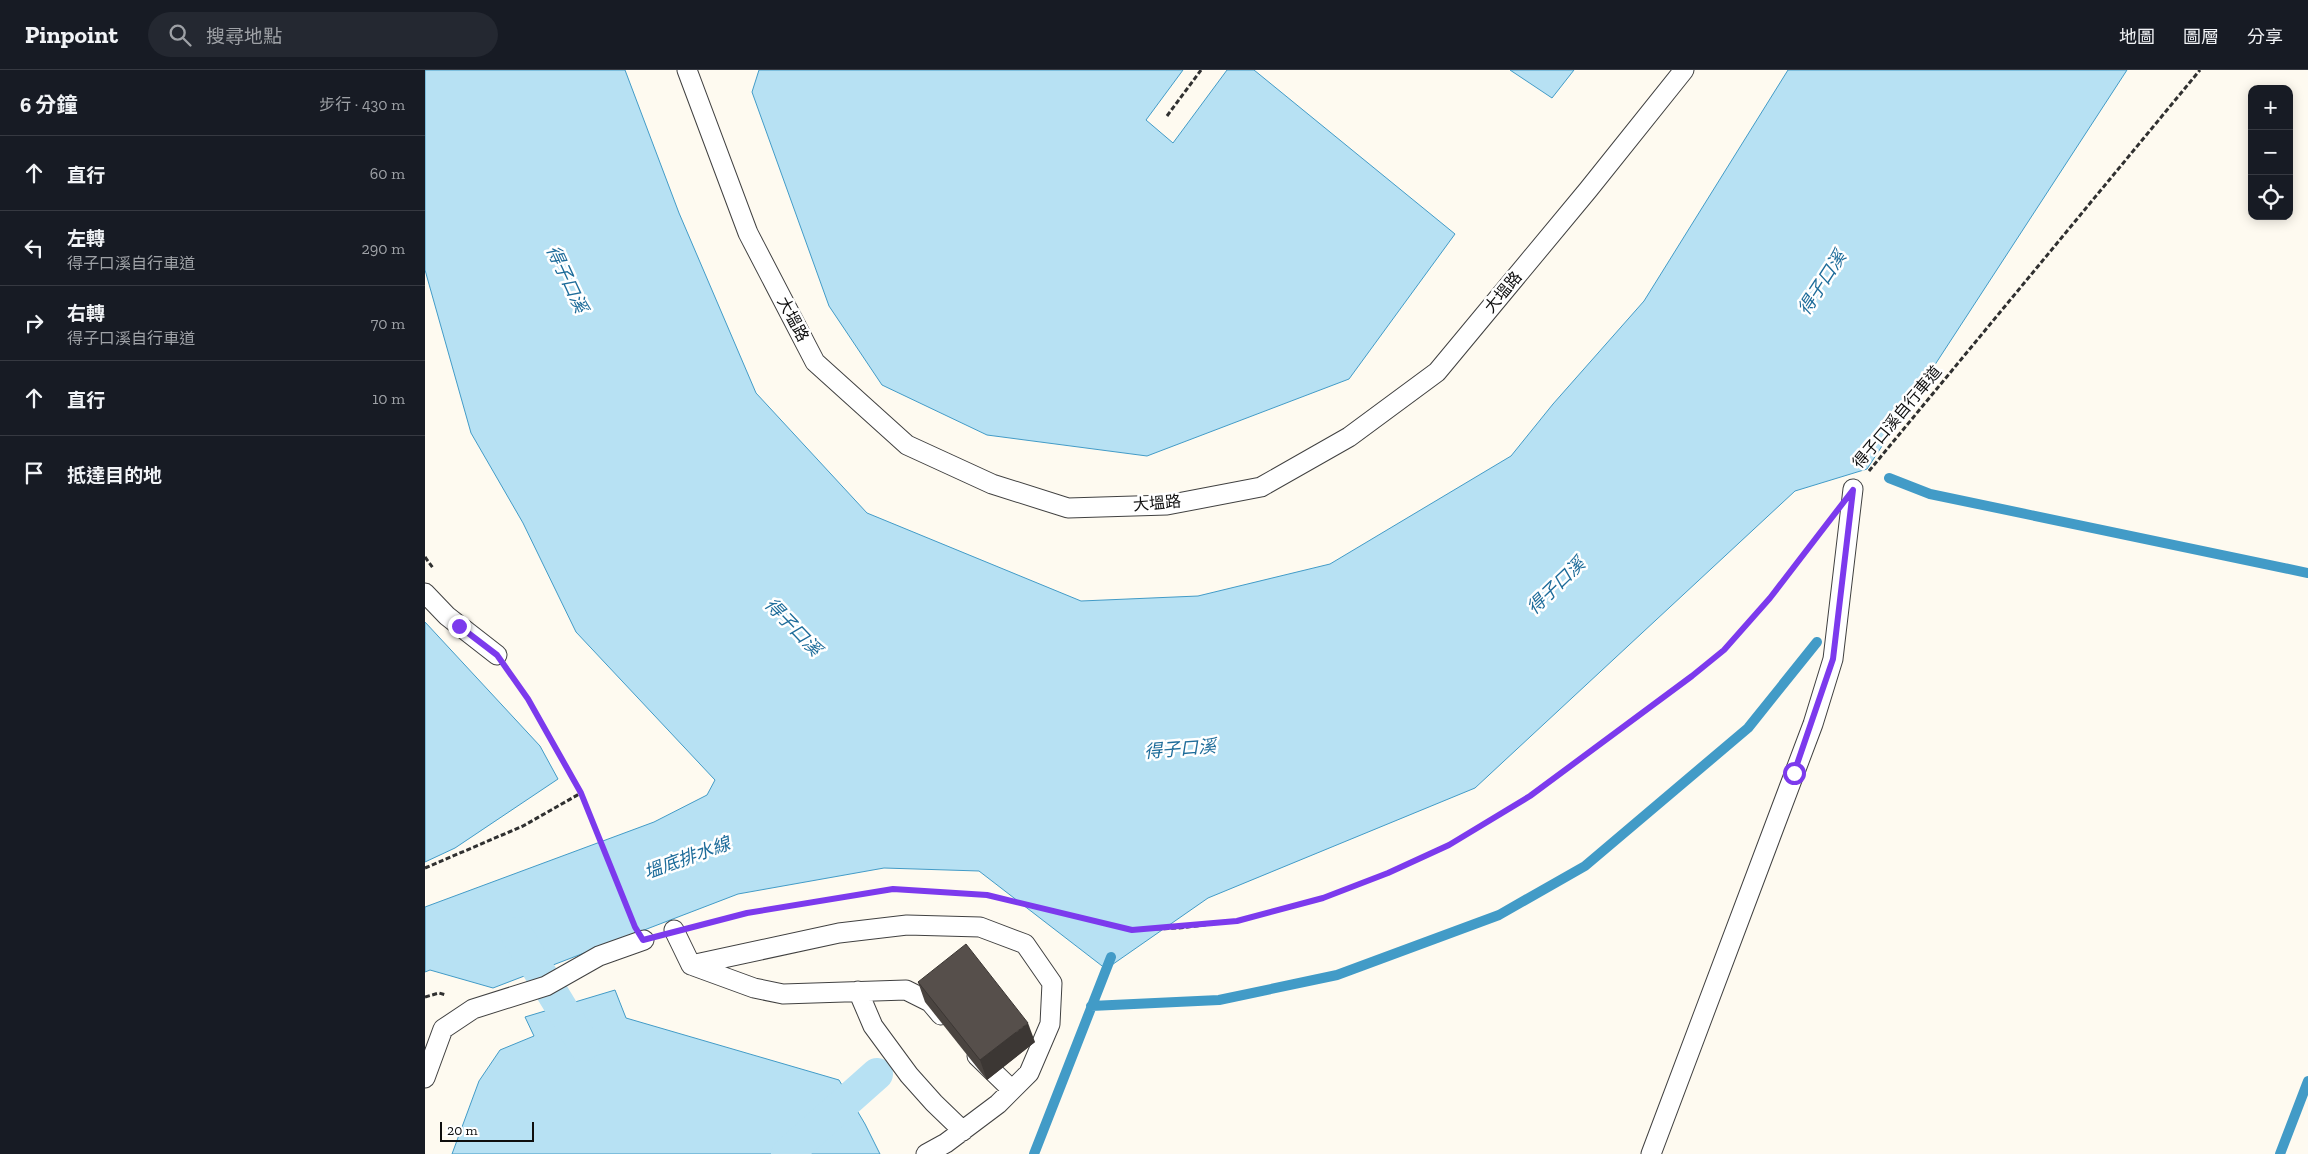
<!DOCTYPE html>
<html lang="zh-TW">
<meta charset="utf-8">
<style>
body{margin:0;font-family:"Zilla Slab","Noto Sans TC",serif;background:#242831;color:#f1f3f6}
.controls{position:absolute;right:15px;top:15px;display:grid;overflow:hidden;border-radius:10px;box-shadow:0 2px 12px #0003}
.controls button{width:45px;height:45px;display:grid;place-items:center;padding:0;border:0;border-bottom:1px solid #363941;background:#171b24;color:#f1f3f6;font:25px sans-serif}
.scale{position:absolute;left:15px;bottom:12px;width:94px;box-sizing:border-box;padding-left:5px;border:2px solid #0e0e0e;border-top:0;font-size:14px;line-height:18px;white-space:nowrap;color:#0e0e0e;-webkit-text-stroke:4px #fff;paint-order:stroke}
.stop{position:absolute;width:15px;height:15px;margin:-11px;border:4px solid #7c3aed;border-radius:50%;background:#fff}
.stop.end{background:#7c3aed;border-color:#fff;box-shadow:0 1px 5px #0008}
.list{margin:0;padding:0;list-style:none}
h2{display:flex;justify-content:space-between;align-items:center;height:65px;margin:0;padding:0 20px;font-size:21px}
h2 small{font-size:16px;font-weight:400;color:#9ea1a6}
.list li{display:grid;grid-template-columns:32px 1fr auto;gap:15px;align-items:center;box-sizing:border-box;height:75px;padding:0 20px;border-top:1px solid #363941}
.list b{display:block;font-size:19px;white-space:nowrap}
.list p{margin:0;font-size:16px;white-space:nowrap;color:#9ea1a6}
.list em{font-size:16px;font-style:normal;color:#9ea1a6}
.icon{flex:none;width:28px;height:28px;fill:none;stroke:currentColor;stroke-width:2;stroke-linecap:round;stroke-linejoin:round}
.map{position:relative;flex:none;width:1883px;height:1084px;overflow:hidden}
header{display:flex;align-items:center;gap:30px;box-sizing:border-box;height:70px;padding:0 25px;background:#171b24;border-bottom:1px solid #363941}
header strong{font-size:24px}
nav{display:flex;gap:28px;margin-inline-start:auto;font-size:18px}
.search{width:350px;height:45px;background:#242831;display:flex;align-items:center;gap:12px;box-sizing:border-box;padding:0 18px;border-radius:28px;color:#9ea1a6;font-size:19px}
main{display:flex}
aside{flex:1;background:#171b24}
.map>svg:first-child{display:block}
.water{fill:#b7e1f3;stroke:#429bc7}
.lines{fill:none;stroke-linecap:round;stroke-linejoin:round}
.stream{stroke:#429bc7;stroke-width:10}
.canal{stroke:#b7e1f3;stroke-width:32}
.lane-casing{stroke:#414141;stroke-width:21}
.path{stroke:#303030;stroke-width:3;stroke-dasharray:5 2.5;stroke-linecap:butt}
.lane{stroke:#fff;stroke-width:19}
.wall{fill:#4a4440}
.shaded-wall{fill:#3c3734}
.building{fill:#564f4b;stroke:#3c3734}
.route{stroke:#7c3aed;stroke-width:6}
.labels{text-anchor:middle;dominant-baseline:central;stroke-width:5;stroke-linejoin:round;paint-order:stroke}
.street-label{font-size:16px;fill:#0e0e0e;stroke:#fff}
.water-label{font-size:18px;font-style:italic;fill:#1d6c9a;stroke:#fff}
</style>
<header>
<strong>Pinpoint</strong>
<div class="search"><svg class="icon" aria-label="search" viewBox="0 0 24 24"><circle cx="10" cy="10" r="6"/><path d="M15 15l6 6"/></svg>搜尋地點</div>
<nav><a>地圖</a><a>圖層</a><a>分享</a></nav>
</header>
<main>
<aside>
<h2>6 分鐘<small>步行 · 430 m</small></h2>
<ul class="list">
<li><svg class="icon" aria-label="ahead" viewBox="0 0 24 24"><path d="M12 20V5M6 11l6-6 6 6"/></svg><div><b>直行</b></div><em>60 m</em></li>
<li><svg class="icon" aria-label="left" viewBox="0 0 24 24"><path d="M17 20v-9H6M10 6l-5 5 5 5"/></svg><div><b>左轉</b><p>得子口溪自行車道</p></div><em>290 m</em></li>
<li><svg class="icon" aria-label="right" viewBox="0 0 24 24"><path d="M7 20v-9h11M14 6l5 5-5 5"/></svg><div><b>右轉</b><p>得子口溪自行車道</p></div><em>70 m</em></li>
<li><svg class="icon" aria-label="ahead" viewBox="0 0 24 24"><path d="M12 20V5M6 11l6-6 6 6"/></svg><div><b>直行</b></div><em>10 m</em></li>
<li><svg class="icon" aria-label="arrive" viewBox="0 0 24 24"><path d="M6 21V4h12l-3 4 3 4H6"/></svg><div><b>抵達目的地</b></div></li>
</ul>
</aside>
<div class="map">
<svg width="1883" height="1084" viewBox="0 0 1883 1084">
<rect width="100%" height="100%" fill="#fefaf0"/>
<path class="water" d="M0,0H200L254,143L331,323L442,443L656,531L773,526L905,494L1086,386L1128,334L1219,231L1363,0H1702L1442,399L1370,421L1050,718L783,828L681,899L554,801L459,798L313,824L68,918L5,900L0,902V837L229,752L282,725L290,710L151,562L98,453L46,363L0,200Z
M334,0H758L721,50L748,73L802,0H829L1030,164L924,309L722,386L562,365L457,315L404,236L327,22Z
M1085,0H1149L1127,28Z
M0,552L115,676L133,709L30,778L0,792Z
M190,920L201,948L414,1010L440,1054L455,1084H27L54,1011L75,980L109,966L100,947Z"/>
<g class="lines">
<path class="stream" d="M1464,408L1505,424L1883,503
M666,936L794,930L912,905L1074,845L1160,796L1323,658L1392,572
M609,1084L686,887
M1855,1084L1883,1011"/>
<path class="canal" d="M91,863L159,975
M362,1084L452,1004"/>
<defs>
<path id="lane" d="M262,0L323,163L390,292L482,375L567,414L643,438L742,435L836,417L924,367L1012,302L1163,120L1259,0
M0,523L22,546L72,585
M249,860L266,895L414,863L482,855L555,857L600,874L627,913L625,954L604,1003L573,1034L521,1073L501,1084
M266,895L329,918L358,924L481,920L505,932L516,945
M433,921L448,956L484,1005L509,1033L538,1061
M552,986L587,1020
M0,1008L18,959L48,939L121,916L174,886L219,870
M1226,1084L1388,654L1408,589L1428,419"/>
</defs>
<use href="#lane" class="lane-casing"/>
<path class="path" d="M742,46L776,0
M1444,401L1775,0
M0,487L8,498
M86,604L103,629L156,723L207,849
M0,798L98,756L156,723
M274,855L322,843L468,819L562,825L707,860L754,858L812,851L898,828L963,803L1024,775L1105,726L1267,606L1299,579L1345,528L1396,461
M0,927L14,923L21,925"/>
<use href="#lane" class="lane"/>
</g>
<path class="wall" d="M493,912L610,972L562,1010L500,932Z"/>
<path class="shaded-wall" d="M603,953L610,972L562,1010L555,990Z"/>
<path class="building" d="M541,874L603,953L555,990L493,912Z"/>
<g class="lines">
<path class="route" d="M34,556L72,585L103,629L156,723L210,857L218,870L322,843L468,819L562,825L707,860L812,851L898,828L963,803L1024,775L1105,726L1267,606L1299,580L1345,528L1428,420L1408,589L1369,703"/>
</g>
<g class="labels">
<g class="street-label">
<text transform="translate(1078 222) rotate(-50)">大塭路</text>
<text transform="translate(368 249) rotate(62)">大塭路</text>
<text transform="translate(1472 347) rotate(-50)">得子口溪自行車道</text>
<text transform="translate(732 433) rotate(-5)">大塭路</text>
</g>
<g class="water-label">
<text transform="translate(142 209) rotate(65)">得子口溪</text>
<text transform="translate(1397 213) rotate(-57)">得子口溪</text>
<text transform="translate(1131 516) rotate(-44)">得子口溪</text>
<text transform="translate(368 557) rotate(46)">得子口溪</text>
<text transform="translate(755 679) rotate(-5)">得子口溪</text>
<text transform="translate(262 788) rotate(-20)">塭底排水線</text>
</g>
</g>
</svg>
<div class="controls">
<button>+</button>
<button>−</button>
<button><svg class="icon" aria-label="locate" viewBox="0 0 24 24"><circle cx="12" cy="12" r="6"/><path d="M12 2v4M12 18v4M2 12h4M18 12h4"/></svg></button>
</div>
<div class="scale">20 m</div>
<div class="stop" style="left:1369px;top:703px"></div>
<div class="stop end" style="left:34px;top:556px"></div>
</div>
</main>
